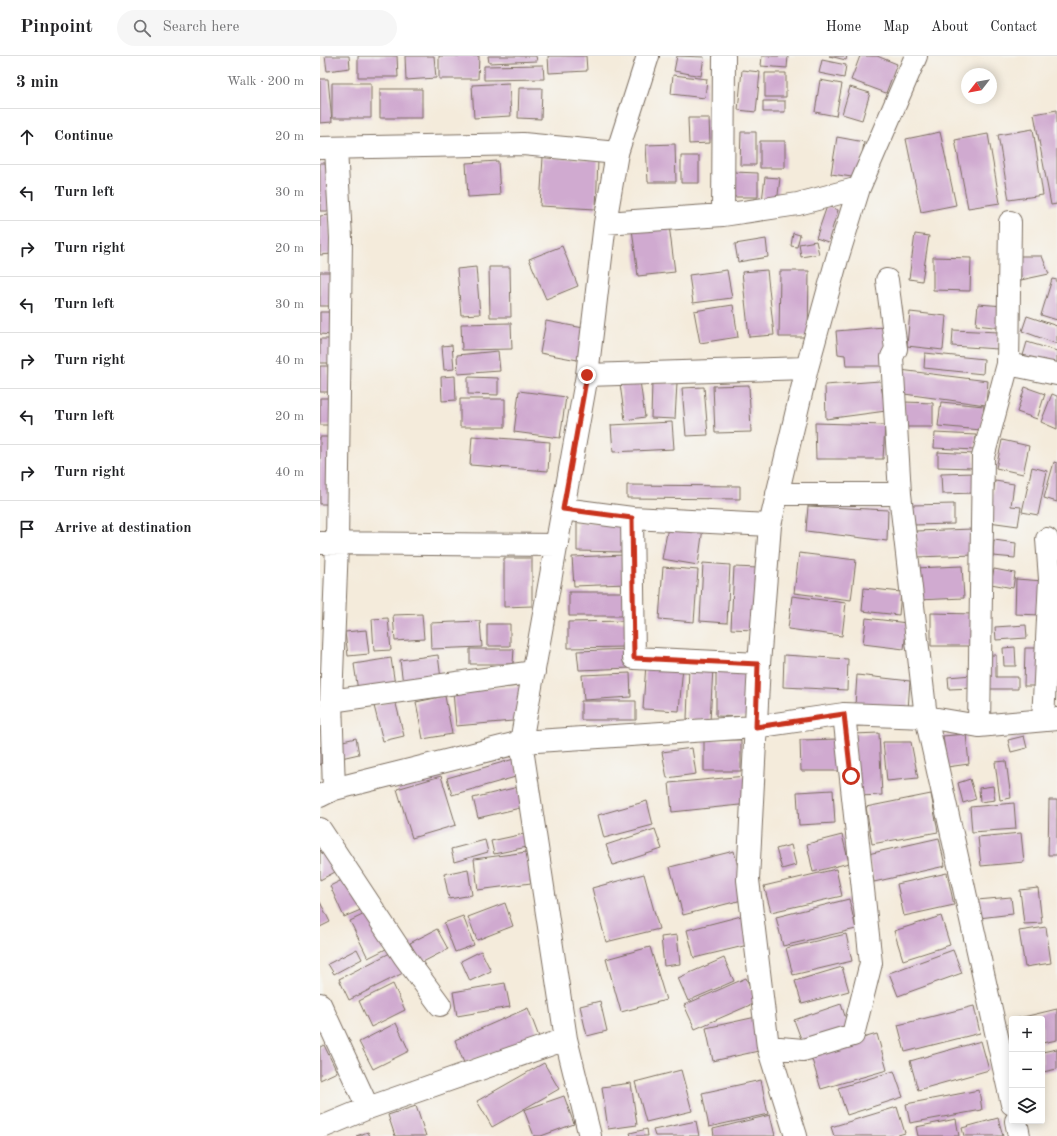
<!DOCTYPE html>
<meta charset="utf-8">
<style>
body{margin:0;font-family:"Old Standard TT",serif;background:#f6f6f6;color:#202124}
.controls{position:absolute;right:12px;bottom:12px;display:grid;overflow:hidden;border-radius:4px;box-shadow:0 2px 10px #0003}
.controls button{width:36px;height:36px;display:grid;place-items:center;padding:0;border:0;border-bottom:1px solid #e0e0e0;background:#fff;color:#202124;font:20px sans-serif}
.compass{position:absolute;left:641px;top:12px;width:36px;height:36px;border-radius:50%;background:#fff;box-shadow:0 2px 10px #0003;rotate:239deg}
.stop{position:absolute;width:12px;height:12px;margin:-9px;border:3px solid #c8321e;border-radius:50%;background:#fff}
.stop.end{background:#c8321e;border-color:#fff;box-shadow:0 1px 4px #0008}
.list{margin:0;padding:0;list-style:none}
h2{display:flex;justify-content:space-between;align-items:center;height:52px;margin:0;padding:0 16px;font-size:17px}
h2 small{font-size:13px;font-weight:400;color:#757577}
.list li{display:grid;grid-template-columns:26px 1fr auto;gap:12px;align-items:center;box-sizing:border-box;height:56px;padding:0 16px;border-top:1px solid #e0e0e0}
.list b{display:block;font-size:15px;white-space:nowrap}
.list em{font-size:13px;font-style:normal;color:#757577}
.icon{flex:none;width:22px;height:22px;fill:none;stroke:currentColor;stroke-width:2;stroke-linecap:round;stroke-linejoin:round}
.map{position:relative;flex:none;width:737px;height:1080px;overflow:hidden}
header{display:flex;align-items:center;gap:24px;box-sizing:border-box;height:56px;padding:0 20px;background:#fff;border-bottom:1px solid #e0e0e0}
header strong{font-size:19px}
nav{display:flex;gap:22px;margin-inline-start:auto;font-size:14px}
.search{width:280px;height:36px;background:#f6f6f6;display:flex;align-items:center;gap:10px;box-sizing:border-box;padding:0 14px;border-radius:22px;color:#757577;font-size:15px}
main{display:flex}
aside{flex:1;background:#fff}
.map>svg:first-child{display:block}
.building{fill:#d0aad0}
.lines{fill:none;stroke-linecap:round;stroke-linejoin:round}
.minor-casing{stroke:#7c6e60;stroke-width:24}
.tertiary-casing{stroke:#7c6e60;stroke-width:24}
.minor{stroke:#fff;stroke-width:22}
.tertiary{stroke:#fff;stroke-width:22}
.route{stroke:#c8321e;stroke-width:5}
</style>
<header>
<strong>Pinpoint</strong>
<div class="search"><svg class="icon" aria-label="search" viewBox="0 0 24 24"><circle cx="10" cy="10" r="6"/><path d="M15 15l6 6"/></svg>Search here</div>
<nav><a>Home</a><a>Map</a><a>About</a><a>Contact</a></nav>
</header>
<main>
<aside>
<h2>3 min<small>Walk · 200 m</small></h2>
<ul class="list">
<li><svg class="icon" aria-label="ahead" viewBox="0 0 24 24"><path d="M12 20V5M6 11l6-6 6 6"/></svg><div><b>Continue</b></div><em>20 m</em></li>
<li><svg class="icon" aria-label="left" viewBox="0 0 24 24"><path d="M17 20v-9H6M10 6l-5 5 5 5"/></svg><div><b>Turn left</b></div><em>30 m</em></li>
<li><svg class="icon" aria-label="right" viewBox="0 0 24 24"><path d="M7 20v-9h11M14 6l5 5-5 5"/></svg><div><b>Turn right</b></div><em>20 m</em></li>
<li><svg class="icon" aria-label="left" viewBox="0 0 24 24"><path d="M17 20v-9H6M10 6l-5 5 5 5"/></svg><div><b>Turn left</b></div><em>30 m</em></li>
<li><svg class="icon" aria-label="right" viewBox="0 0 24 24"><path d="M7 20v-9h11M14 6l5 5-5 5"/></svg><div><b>Turn right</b></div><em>40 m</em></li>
<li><svg class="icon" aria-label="left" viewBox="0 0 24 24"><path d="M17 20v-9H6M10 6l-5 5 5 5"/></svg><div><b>Turn left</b></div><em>20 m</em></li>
<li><svg class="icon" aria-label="right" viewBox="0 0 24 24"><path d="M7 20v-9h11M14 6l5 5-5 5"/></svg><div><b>Turn right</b></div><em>40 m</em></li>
<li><svg class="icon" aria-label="arrive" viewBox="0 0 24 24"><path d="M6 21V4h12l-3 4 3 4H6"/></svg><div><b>Arrive at destination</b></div></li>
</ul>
</aside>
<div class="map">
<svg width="737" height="1080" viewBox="0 0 737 1080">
<rect width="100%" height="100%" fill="#f6f6f2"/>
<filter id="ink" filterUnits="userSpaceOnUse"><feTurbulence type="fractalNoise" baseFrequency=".025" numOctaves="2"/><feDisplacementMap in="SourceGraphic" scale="8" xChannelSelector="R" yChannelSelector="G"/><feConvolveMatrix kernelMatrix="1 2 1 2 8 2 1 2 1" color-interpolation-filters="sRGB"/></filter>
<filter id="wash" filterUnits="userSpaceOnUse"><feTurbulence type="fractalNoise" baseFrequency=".012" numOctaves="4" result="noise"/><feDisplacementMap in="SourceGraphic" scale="16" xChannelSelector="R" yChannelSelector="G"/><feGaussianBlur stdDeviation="0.9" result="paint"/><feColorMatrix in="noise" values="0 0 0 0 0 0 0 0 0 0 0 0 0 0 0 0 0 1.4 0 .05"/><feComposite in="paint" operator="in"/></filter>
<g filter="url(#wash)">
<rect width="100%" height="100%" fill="#f4ebdb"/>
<g id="blocks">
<path class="building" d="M5,0H29L30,12L7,15Z
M38,0H77L78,21H38Z
M85,0H114L116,22L86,24Z
M119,0H159L158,23H119Z
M168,0H216L217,5L169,7Z
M228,0H266L267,15L229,17Z
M357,0L384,1L381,20L354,15Z
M442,0H468L467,12L441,10Z
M509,0H527L526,4Z
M540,0H557L577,8L566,37L531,24Z
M502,4L526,9L524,22L499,17Z
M223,9L224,23L164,24V10Z
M422,14L440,16L436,56L418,54Z
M445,17H466V41H445Z
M353,19L387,23L385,42L351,38Z
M0,23H8L12,66L0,67Z
M500,24L522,28L516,60L495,56Z
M12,27H51V62H12Z
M189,27L191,60L154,62L152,29Z
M530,31L550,37L542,64L522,58Z
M199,32H222L221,63L198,62Z
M60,33H102V62H60Z
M443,45H465V56H443Z
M737,54V148L731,149L714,58Z
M368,62H389L390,87L369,88Z
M713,73L723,139L689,144L678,79Z
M421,76H436V109H420Z
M620,76L636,149L601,156L586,83Z
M668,78L680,147L648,152L635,84Z
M517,81L544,86L539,122L511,118Z
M440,85H465V112H440Z
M355,88L356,126H328L326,89Z
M361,100H379V127H361Z
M223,101L278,104L276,153L220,150Z
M178,105L180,139L148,141L146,107Z
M0,107H7L10,155H0Z
M414,116L438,117V141H413Z
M445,121L460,122L457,147L442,145Z
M507,150L518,154L508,186L496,182Z
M9,159L12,198L0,199V160Z
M349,169L355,216L318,220L312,173Z
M473,177L480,179L477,191L471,190Z
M595,178L609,180L602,225L589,223Z
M446,183L448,201L418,206L415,188Z
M496,185L499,198L481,201L479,188Z
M242,190L258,230L226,243L209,203Z
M700,200H722L729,218L701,224Z
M613,201L651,202L650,235L613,234Z
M156,211L160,258L141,259L137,213Z
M169,211H190L191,261H170Z
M407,214L412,242L373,247L369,219Z
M447,214L454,279L429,281L422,216Z
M460,215H489L488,281H459Z
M0,216H12L11,250H0Z
M732,223L737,224V264L721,259Z
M658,248L684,250L682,272L656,269Z
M413,249L418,281L380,287L374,255Z
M0,256H13L12,279L0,278Z
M590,256L626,260L623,294L587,290Z
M707,260L737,270V288L702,275Z
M226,265L269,273L263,305L220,297Z
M191,267L192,293L142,294L141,268Z
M564,271L568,310H526L525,299L518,298L516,275Z
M633,274L679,276L678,293L632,290Z
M0,283H14V307H0Z
M707,286L737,295V313L702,303Z
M132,289L134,313L124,314L122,290Z
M178,295L180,315L138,318L137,299Z
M605,297L664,303L663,318L604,312Z
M0,310H8L9,336H0Z
M580,314L668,325L666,349L577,337Z
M135,320L136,344L122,345L121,321Z
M148,321L178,322V339L148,338Z
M320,325L325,361L305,364L300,328Z
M560,325L566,355L506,363L505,329Z
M332,326L357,327L355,363L331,362Z
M429,329L431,376L395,377L393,330Z
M384,331L388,379L366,380L362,332Z
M705,331L725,338L717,363L697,356Z
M199,335L246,341L240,382L194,376Z
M732,338L737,340V373L721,366Z
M0,342H14L13,369H0Z
M140,343H185V371H140Z
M584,346L613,347V371H584Z
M621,346L664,350L661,374L618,370Z
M352,366L354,393L293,396L291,369Z
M495,367L565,369L563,403H496Z
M615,377L656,379L655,394L614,392Z
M152,380L230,386L228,415L150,409Z
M0,381H10L9,448H0Z
M682,384L709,390L703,418L676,412Z
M618,396L654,398V412L618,411Z
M734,406L737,407V446L724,442Z
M712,411L727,415L718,459L702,456Z
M655,417V437L622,438L621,418Z
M675,425L694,428L691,450L701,451L698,470L669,466Z
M307,429L420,430V443L307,442Z
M634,448V468L593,469L592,449Z
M488,450L568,454L567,485L486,475Z
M257,466L302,467V496L257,495Z
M349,466L383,472L378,509L342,503Z
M653,473L654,499L597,501L596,475Z
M674,484L696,487L695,502L673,500Z
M479,497L536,504L531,544L474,537Z
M305,499L306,528L254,530L252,501Z
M184,502H212V550L184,551Z
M383,507L410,509L407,567L380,565Z
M642,510L644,542L597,544L595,512Z
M343,511L378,514L374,566L339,563Z
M414,511L438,512L434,574L411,573Z
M674,513L695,517L693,532L671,528Z
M696,523L723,525L721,559L695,558Z
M544,532L581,536L579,559L542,555Z
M249,536H306V560H249Z
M472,540L526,547L522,580L468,573Z
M611,557L653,558V590H611Z
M102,558L104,583L75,585L73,559Z
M68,562L71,594L54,595L52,563Z
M546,562L587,567L584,593L543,588Z
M160,565L162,591L111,593L110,567Z
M308,565V591L248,592V566Z
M167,568H190V590H167Z
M706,569L707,582L676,584L675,571Z
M46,574L49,598L28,600L25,576Z
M695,591L696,610H684L683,592Z
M705,592H722L721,630H704Z
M150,593H194L193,608H150Z
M310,593L311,612L259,614L257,595Z
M118,599L121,623L83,628L80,604Z
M464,599L528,603L527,634L463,631Z
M669,599H676V621H698V633H668Z
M71,602L75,629L38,635L34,608Z
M326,607L363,610L359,655L323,653Z
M369,611L393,612L390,665L367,663Z
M396,613L428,614L427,661L396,660Z
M310,617L311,641L264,644L262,619Z
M537,619L590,625L588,654L535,650Z
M652,619L653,632L629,633L628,621Z
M201,630L204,664L136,670L133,636Z
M125,640L132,678L103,683L96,646Z
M75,644L84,680L63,685L54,650Z
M261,645H316V664H261Z
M559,677L562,739L538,740L534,678Z
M646,678L649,708L627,711L623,680Z
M704,680L707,692L691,696L688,684Z
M36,682L39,698L17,703L14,687Z
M519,683L520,715H481L480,684Z
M384,684H421V715H384Z
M563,686H591L598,722L567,725Z
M0,690L8,705L0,709Z
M372,692L376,718L347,722L342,696Z
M194,703L199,720L132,739L127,722Z
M686,705L691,742L680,744L675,706Z
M121,720L136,769L92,782L77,733Z
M426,720L429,748L352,756L349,727Z
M650,723L656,743L643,747L638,727Z
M673,730L675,744L660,746L659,732Z
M198,731L204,751L158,762L153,742Z
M513,734L515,767L479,769L477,736Z
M611,738L618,776L552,788L546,751Z
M729,744H737V799H728Z
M327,745L333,769L284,782L278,759Z
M694,747L696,773L652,776L650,751Z
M335,773L342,793L293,809L286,789Z
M701,777L704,806L661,810L658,781Z
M204,778L207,791L174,798L171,785Z
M522,779L529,807L493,816L487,788Z
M0,782L17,815L0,824Z
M619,782L625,810L554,826L548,798Z
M165,784L168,796L134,806L131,793Z
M471,789L476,809L462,813L456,793Z
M414,795L426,843L363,859L350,811Z
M207,796L211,827L158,834L154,803Z
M148,813L152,839L129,843L124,818Z
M516,813L522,840L451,856L444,830Z
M627,817L634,849L584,860L577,828Z
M324,818L339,873L286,886L272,832Z
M28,821L43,853L24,861L10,830Z
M718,832L722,867L704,868L700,834Z
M691,841L693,858L659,862L657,844Z
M529,843L536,873L463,890L456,861Z
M0,846L10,866L0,871Z
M185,847L193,870L157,884L148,861Z
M53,854L70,891L48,902L30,865Z
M425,859L432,888L374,902L367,874Z
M143,860L154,889L135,896L124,867Z
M621,860L630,889L583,904L574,875Z
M726,871L731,907L705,911L699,875Z
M117,873L128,893L101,907L90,887Z
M526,878L532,905L473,919L466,892Z
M357,879L360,908L344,910L341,881Z
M330,891L346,944L301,956L286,903Z
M37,893L42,903L14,918L8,908Z
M633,894L642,917L578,940L569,917Z
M161,895L171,915L150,925L141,905Z
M72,896L83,917L29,944L19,923Z
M404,902L414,925L368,945L358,922Z
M522,911L529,935L482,948L475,925Z
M426,922L437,946L375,973L364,949Z
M185,927L190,951L137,960L133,936Z
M73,928L85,954L51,971L39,945Z
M280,945L287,975L267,980L260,950Z
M521,948L529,972L483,988L474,964Z
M654,950L660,977L585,996L578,969Z
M208,952L219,981L144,1007L135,984Z
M737,953V984L722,987V963H695Z
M436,961L443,994L393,1005L386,972Z
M76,967L89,995L53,1013L39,986Z
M557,978L567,1014L501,1033L490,997Z
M661,985L669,1014L598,1034L590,1005Z
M4,989L17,1016L0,1024V991Z
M737,993V1013L723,1016L722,996Z
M224,1007L239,1033L172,1071L157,1045Z
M361,1014L372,1055L326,1066L315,1026Z
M574,1015L583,1041L527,1059L518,1032Z
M441,1024L448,1058L389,1071L382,1037Z
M311,1027L317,1069L288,1073L282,1031Z
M659,1034L662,1054L590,1067L586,1048Z
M244,1040L254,1068L221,1080H214L204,1054Z
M96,1050L106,1080H75L68,1059Z
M577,1051L585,1077L575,1080H514L511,1071Z
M450,1059L455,1080H394L393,1073Z
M678,1062L683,1080H644L642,1072Z
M636,1063L639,1080H598L596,1071Z
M376,1065L379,1080H335L333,1074Z
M327,1073L328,1080H311L310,1077Z
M48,1076L50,1080H36Z"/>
</g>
</g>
<g filter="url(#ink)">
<use href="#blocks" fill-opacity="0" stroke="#7c6e60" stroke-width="1"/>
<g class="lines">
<defs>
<path id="minor" d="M297,97L285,167L267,319L201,686L435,671L524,658L606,661L659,670L737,663
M403,159L404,0
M285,167L403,159L478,148L539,132
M567,224L576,293L572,301L580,438L606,661L692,1048
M688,308L737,318
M267,319L487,312
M457,438H580
M243,453L312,462L450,469
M312,462L314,602L439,608
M0,487L237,489
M11,645L214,616
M723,664L730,523L727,483
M659,670L663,401L688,308L690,166
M14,733L11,645L17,488L21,182L16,93
M0,740L14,733L201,686L246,983L270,1080
M0,773L84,900L120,949
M0,948L48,1052
M448,991L483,994L533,979L551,907L524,658
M696,1065L699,1080
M0,1072L48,1052L246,983
M476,1080L448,991L428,824L439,608L450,469L487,312L517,203L539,132L596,0"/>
<path id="tertiary" d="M0,92L203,88L297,97L328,0"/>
</defs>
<use href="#minor" class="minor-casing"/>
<use href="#tertiary" class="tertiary-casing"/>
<use href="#minor" class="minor"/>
<use href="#tertiary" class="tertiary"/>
</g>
</g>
<g class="lines" filter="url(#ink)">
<path class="route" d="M267,319L243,453L312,462L314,602L438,608L436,671L524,658L531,720"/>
</g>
</svg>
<div class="controls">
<button>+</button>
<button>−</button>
<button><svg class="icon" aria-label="layers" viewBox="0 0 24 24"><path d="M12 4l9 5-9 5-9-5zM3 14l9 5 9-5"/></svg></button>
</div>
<svg class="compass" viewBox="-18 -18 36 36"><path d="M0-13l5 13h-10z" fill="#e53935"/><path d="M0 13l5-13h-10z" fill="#757577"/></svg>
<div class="stop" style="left:531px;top:720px"></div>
<div class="stop end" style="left:267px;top:319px"></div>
</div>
</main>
